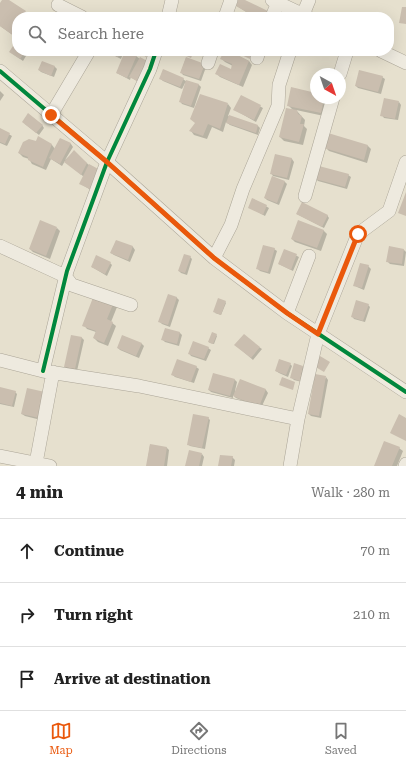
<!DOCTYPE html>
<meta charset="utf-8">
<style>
body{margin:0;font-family:"Roboto Serif",serif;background:#f6f6f6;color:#222}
.compass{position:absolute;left:310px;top:68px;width:36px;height:36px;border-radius:50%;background:#fff;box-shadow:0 4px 16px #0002;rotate:140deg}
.stop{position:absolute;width:12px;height:12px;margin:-9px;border:3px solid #ea580c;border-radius:50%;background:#fff}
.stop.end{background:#ea580c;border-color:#fff;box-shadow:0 1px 4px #0008}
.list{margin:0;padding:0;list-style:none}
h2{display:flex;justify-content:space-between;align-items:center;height:52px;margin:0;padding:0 16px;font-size:17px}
h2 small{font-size:13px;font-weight:400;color:#767676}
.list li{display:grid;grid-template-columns:26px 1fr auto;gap:12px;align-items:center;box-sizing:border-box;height:64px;padding:0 16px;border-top:1px solid #e0e0e0}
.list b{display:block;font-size:15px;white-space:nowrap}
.list em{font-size:13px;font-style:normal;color:#767676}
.icon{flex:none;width:22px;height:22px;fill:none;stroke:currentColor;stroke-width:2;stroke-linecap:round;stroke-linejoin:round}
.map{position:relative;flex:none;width:406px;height:466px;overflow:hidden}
.search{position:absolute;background:#fff;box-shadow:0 4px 16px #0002;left:12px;right:12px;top:12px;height:44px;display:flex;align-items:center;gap:10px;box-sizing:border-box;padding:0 14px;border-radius:16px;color:#767676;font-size:15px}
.sheet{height:244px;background:#fff}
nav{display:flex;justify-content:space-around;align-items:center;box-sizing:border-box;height:56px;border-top:1px solid #e0e0e0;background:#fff;font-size:11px;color:#767676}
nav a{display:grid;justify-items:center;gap:2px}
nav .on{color:#ea580c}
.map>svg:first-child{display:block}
.shadow{fill:#0003}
.building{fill:#cabeaf}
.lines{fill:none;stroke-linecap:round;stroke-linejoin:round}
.minor-casing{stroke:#aba597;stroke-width:14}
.minor{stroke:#eeeadf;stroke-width:13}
.cycleway-casing{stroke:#f7efd4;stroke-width:6}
.cycleway{stroke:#00873e;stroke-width:4}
.route{stroke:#ea580c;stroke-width:5}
</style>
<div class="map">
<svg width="406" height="466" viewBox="0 0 406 466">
<rect width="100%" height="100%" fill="#e6e0ce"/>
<path class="shadow" d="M3,0H8L28,16L27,17H17V38L0,26V4Z
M239,0H243L273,17H254L237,6Z
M17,42V51H29L23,61L13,54Z
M105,51H124L121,59Z
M225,51H228L249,61L252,65L243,87L220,77L217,74L232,70L233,66L225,62L222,59Z
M136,56L140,59L141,84L131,77L130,80L117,73Z
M186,58L206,67L201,81L183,75L181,72Z
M42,62L55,67L57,69L54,77L41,72L39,70Z
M382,77L385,79L381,94L358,88L356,86Z
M160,78L183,79L187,82V81L199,85L201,87L194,108L182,104L180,101L186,83H185L182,89L163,81Z
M0,91L4,95L0,101Z
M316,94V98H327L324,116L296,110L305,120L304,126L307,129L303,145L284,141L280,137L293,110L288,105Z
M241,96L263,108L256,122L235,110Z
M399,102L401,105L398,120L384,118L382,115Z
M228,104L231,108L228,116L258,126L260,128L258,135L230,125L226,122L223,132L212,127L207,139L194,135L191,131Z
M25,124L42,125L44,128L39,135Z
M0,129L12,136L7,146L0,143Z
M38,138L52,145L55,149L60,139L71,144L73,147L65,160L74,152L89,165L94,192L81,184L84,177L65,161L62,166L51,159L46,170L32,164L29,159L23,157L19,153L36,142Z
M368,146L371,149L367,163L329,151L325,147Z
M276,155L292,159L294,162L289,180L273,176L271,173Z
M348,175L351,177L347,189L318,181L316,179Z
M273,178L285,182L287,184L279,205L267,200L265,198Z
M253,199L269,208L265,216L249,207Z
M297,214L327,215L329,218L324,228Z
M57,228L60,231L50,259L33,252L30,249Z
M323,230L327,234L321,251L295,242L292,239Z
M116,241L133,247L135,250L130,262L114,255L111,253Z
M390,247L404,250L406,252L404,266L390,264L387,261Z
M274,249L277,251L270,274L260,271L257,268Z
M285,250L299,257L293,271L279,264Z
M190,257L192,259L187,275L181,273L179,271Z
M110,263L112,265L107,276L92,267Z
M368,266L371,269L364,290L357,287L354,285Z
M95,296L117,307L111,322L116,326L108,346L98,342L94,338L96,332L87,329L84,325Z
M176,297L179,300L170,327L162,324L160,322Z
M225,302L226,303L221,315L215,313Z
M368,305L370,307L365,322L354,319L352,316Z
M166,329L180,333L182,335L179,346L165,342L162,339Z
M216,335L217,336L214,344L210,343L209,342Z
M72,336L82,338L84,340L77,371L67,369L65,367Z
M123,336L142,344L144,346L139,358L120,350L118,348Z
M238,347H259L262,349L253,360Z
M208,348L211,350L206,361L191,356L189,353Z
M290,364L292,366L288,377L279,373L276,371Z
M295,365L303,367L305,369L302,382L294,380L292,378Z
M196,367L199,369L194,383L175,377L172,374Z
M214,374L235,380L237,382L235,391H236L241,380L266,390L268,393L261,408L236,398L233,395V398L211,392L209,390Z
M326,377L328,380L321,418L311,416L309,414Z
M0,388L15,392L17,394L14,407L0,404Z
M28,389L41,420L25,416L22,414Z
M208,418L210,420L205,449L190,446L188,444Z
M150,445L167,448L169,450L167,466H147Z
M399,448L403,451L397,466H375Z
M202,454L204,457L202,466H186Z
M232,457L235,460L234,466H219Z"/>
<path class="building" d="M2,0H9L26,11L22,17H17V31L14,36L0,26V3Z
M238,0H245L270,12L269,17H255L236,6Z
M402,7H406V24L399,23Z
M17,40V51H26L20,59L9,52Z
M106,51H121L118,57Z
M125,51L137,55L127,78L116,73Z
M137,51H150L146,57Z
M185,51H194L191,58L184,55Z
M224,51H230L249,61L239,85L215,74L220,64L231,69L232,64L220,59Z
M233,51H251L254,52L250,59Z
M140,57L149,62L139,82L129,77Z
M186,57L205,64L199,79L180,73Z
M42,61L55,66L51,76L38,70Z
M163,69L184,78L180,87L159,79Z
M359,70L383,76L378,92L355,86Z
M186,80L199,84L191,106L179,102Z
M291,87L316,93V98H324L321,113L287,106Z
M200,94L228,103L220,129L208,124L203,136L189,131L195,123L190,119Z
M241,95L261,105L254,120L233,110Z
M384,98L399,101L395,119L380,116Z
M286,108L297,110L298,114L302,116L300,124H304L299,142L279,137Z
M28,113L43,125L36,133L22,122Z
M229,115L258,125L256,133L226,123Z
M0,128L10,133L5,144L0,142Z
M328,133L368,145L364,160L324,148Z
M38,136L52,144L43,167L28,160V157L18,153L23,142L29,139L36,141Z
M60,138L71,143L60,164L49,158Z
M74,150L87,163L81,175L64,162Z
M275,154L292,158L287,178L270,174Z
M89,164L102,171L92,190L79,184Z
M319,166L349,174L345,187L315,179Z
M272,176L285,181L277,203L264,198Z
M406,192V216L398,213Z
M252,198L267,205L263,215L248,208Z
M302,202L328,215L322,227L296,214Z
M40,220L57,227L46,256L29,249Z
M298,220L324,230L317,248L291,239Z
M116,240L133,246L128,260L110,253Z
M263,245L275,248L268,272L256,269Z
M389,246L404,249L402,264L386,262Z
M284,249L297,254L291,270L278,264Z
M184,254L191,256L185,273L178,271Z
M96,255L111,262L105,274L91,267Z
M360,263L369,265L362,288L353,286Z
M168,294L177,297L168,325L158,322Z
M94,295L114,302L107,319L113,322L104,343L93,338L96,331L82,326Z
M218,298L226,301L221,315L213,312Z
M356,300L369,304L363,321L351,317Z
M165,328L180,332L177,344L161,340Z
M212,332L217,334L213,344L208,342Z
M244,334L260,347L251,358L234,345Z
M71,335L82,337L75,369L64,367Z
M122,335L142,343L136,356L117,348Z
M193,341L209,347L204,359L188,354Z
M320,356L330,362L324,372L314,366Z
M177,359L197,366L191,382L171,375Z
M279,359L291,363L286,375L275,371Z
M294,363L303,366L300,381L290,378Z
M213,373L235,379L230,396L208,390Z
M315,374L326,376L319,416L308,414Z
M282,377L295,382L293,390L279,385Z
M240,379L266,389L259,407L233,396Z
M0,387L16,391L12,406L0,403Z
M27,388L45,392L39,418L21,414Z
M193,414L209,417L202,448L187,445Z
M399,414L406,418V441L390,433Z
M384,441L400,447L392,466H374Z
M150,444L167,447L164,466H146Z
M189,450L202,453L199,466H185Z
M220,455L233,456L231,466H218Z"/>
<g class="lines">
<defs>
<path id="minor" d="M272,0L308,17
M58,5L82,17
M168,17L172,0
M225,17L231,0
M272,17L278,2
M302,17L309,0
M381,51L406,63
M257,58L259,51
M208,63L212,51
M0,71L107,162L214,258L287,313L406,392
M340,74L347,51
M51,115L89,51
M305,196L333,98
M0,246L65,276L72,285L131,305
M214,258L231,225L243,189L278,106L279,85L290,51
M287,313L309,256
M0,360L43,371L139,386L298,419
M43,371L67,271L107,162L150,69L156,51
M0,456L50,466
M36,463L53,372
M290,466L298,419L318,334L358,234L389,211L406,162
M405,466L406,464"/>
</defs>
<use href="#minor" class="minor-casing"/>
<use href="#minor" class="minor"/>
<defs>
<path id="cycleway" d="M0,71L107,162L214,258L287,313L406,392
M43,371L67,271L107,162L150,69L156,51"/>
</defs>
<use href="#cycleway" class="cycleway-casing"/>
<use href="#cycleway" class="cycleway"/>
</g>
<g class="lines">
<path class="route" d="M51,115L107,162L214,258L287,313L318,334L358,234"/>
</g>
</svg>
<svg class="compass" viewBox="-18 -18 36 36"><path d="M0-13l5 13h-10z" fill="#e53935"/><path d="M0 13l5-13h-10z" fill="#767676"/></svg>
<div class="stop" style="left:358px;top:234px"></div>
<div class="stop end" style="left:51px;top:115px"></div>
<div class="search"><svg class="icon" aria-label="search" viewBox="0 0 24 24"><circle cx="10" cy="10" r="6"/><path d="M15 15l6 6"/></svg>Search here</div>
</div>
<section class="sheet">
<h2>4 min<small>Walk · 280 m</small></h2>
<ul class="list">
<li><svg class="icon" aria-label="ahead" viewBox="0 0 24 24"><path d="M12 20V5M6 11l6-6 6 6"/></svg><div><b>Continue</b></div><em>70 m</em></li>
<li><svg class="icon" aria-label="right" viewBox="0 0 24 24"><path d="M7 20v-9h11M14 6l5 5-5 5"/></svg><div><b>Turn right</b></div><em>210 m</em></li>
<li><svg class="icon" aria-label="arrive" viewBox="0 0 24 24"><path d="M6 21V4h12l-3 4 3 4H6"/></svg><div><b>Arrive at destination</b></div></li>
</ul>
</section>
<nav>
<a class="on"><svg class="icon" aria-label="map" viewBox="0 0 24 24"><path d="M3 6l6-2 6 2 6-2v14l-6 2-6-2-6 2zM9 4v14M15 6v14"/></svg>Map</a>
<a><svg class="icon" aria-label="directions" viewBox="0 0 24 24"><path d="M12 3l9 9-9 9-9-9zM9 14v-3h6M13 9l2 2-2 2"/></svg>Directions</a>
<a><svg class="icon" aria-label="saved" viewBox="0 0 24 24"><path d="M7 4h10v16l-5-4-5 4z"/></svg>Saved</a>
</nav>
